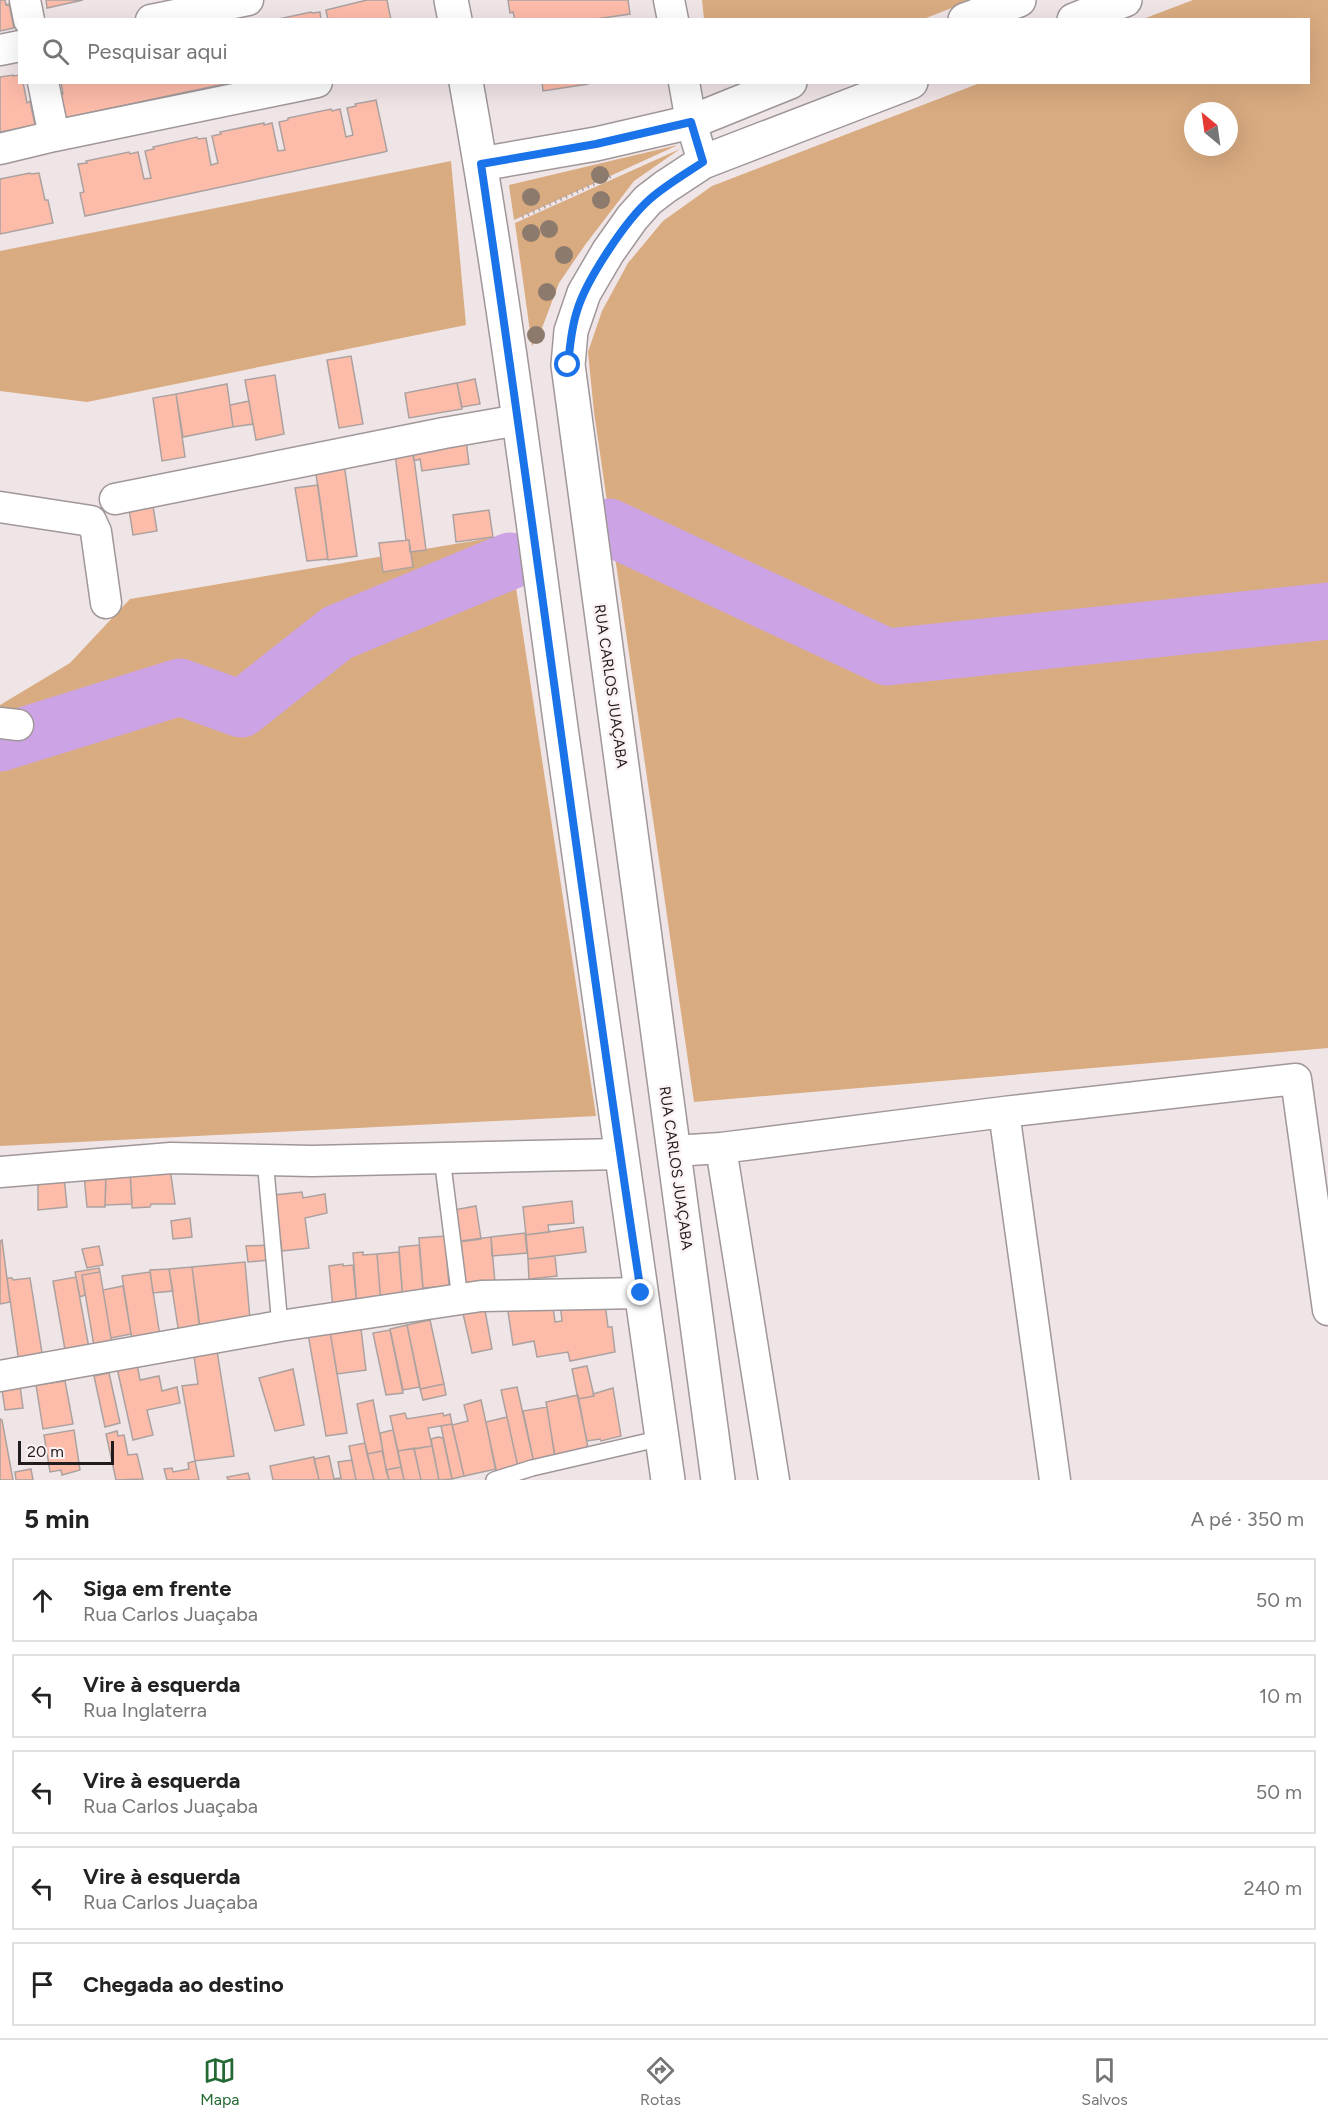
<!DOCTYPE html>
<html lang="pt">
<meta charset="utf-8">
<style>
body{margin:0;font-family:Figtree,sans-serif;background:#f2f2f2;color:#222}
.compass{position:absolute;left:1184px;top:102px;width:54px;height:54px;border-radius:50%;background:#fff;box-shadow:0 6px 24px #0002;rotate:331deg}
.scale{position:absolute;left:18px;bottom:15px;width:96px;box-sizing:border-box;padding-left:6px;border:3px solid #201c1d;border-top:0;font-size:16px;line-height:21px;white-space:nowrap;color:#201c1d;-webkit-text-stroke:4px #fcf1f3;paint-order:stroke}
.stop{position:absolute;width:18px;height:18px;margin:-14px;border:4px solid #1a73e8;border-radius:50%;background:#fff}
.stop.end{background:#1a73e8;border-color:#fff;box-shadow:0 2px 6px #0008}
.list{margin:0;padding:0;list-style:none}
h2{display:flex;justify-content:space-between;align-items:center;height:78px;margin:0;padding:0 24px;font-size:26px}
h2 small{font-size:20px;font-weight:400;color:#767676}
.list li{display:grid;grid-template-columns:39px 1fr auto;gap:18px;align-items:center;box-sizing:border-box;height:84px;margin:0 12px 12px;padding:0 12px;border:2px solid #e0e0e0;border-radius:0px}
.list b{display:block;font-size:22px;white-space:nowrap}
.list p{margin:0;font-size:20px;white-space:nowrap;color:#767676}
.list em{font-size:20px;font-style:normal;color:#767676}
.icon{flex:none;width:33px;height:33px;fill:none;stroke:currentColor;stroke-width:2;stroke-linecap:round;stroke-linejoin:round}
.map{position:relative;flex:none;width:1328px;height:1480px;overflow:hidden}
.search{position:absolute;background:#fff;box-shadow:0 6px 24px #0002;left:18px;right:18px;top:18px;height:66px;display:flex;align-items:center;gap:15px;box-sizing:border-box;padding:0 21px;border-radius:0px;color:#767676;font-size:22px}
.sheet{height:558px;background:#fff}
nav{display:flex;justify-content:space-around;align-items:center;box-sizing:border-box;height:84px;border-top:2px solid #e0e0e0;background:#fff;font-size:16px;color:#767676}
nav a{display:grid;justify-items:center;gap:3px}
nav .on{color:#246934}
.map>svg:first-child{display:block}
.green{fill:#d9ab80;fill-rule:evenodd}
.lines{fill:none;stroke-linecap:round;stroke-linejoin:round}
.river{stroke:#cca4e5;stroke-width:57}
.building{fill:#fdbba9;stroke:#aba2a0;stroke-width:1.5}
.lane-casing{stroke:#a09798;stroke-width:18}
.street-casing{stroke:#a09798;stroke-width:33}
.secondary-casing{stroke:#a09798;stroke-width:36}
.path{stroke:#aca3a5;stroke-width:4;stroke-dasharray:1.5 4.5;stroke-linecap:butt}
.lane{stroke:#fff;stroke-width:15}
.street{stroke:#fff;stroke-width:30}
.secondary{stroke:#fff;stroke-width:33}
.tree{fill:#8c7a6d}
.route{stroke:#1a73e8;stroke-width:8}
.labels{text-anchor:middle;dominant-baseline:central;stroke-width:5;stroke-linejoin:round;paint-order:stroke}
.street-label{font-size:15px;fill:#201c1d;stroke:#fcf1f3}
</style>
<div class="map">
<svg width="1328" height="1480" viewBox="0 0 1328 1480">
<rect width="100%" height="100%" fill="#efe4e6"/>
<path class="green" d="M702,0H972L921,20L704,19Z
M1193,0H1328V1048L694,1102L594,412L588,352L602,311L628,263L663,221L712,186L980,83L1308,82V20L1143,19ZM1193,111H1229V147H1193Z
M678,145L514,220L509,185Z
M680,149L634,181L585,245L559,283L539,336L532,346L515,223Z
M451,161L466,325L87,402L0,391V251Z
M508,535L596,1116L0,1146V705L70,663L130,599Z"/>
<g class="lines">
<path class="river" d="M609,527L887,657L1328,611
M0,743L180,687L241,709L337,633L510,561"/>
</g>
<path class="building" d="M0,0H5L6,5L9,4L14,28L0,31Z
M46,0H83L47,8Z
M367,0H387L391,20H328L326,10Z
M508,0H628L630,14L589,20H515L513,12L510,13Z
M311,12L312,13L320,12L321,20H274Z
M13,75V76L20,75V82H23L27,103L30,101L35,125L0,132V77Z
M61,82H234L64,118L60,95L63,94Z
M542,82H588V84L543,91Z
M376,100L387,151L384,152L85,216L80,193L84,192L78,164L87,163L86,161L129,152L130,154L138,152L144,179L151,178L145,151L154,149L153,147L197,137L198,139L206,138L211,165L218,163L212,136L221,134L220,132L264,123V125L272,123L278,151L285,150L279,122L288,120V118L331,109L332,111L340,109L346,137L353,135L347,108L356,106L355,104Z
M30,173L31,174L39,173L45,200H48L53,223L0,234V179Z
M351,356L363,424L339,428L327,360Z
M275,375L284,434L256,440L245,380Z
M475,379L480,404L462,407L457,383Z
M457,383L462,409L409,418L405,393Z
M227,384L233,427L183,437L176,394Z
M176,394L185,457L162,461L153,398Z
M249,401L253,424L233,427L230,405Z
M466,440L469,464L422,471L420,459L414,461L412,449Z
M413,451L426,550L410,552L409,540H406L395,454Z
M344,463L357,556L328,560L315,467Z
M318,485L328,559L307,561L295,488Z
M153,506L157,531L133,535L129,509Z
M489,510L493,537L456,542L453,515Z
M409,540L413,567L383,572L379,543Z
M170,1168L175,1204H151L150,1207L132,1208L130,1170Z
M130,1170L132,1204L105,1205L106,1171Z
M84,1175H106L105,1207H87Z
M64,1176L67,1207L38,1210V1178Z
M302,1192L303,1198L325,1194L327,1213L305,1218L309,1248L282,1251L274,1195Z
M572,1201L574,1223L548,1225L549,1232L526,1235L523,1207Z
M476,1206L481,1239L459,1242L454,1210Z
M190,1218L192,1237L173,1239L171,1221Z
M583,1227L586,1252L528,1259L526,1235Z
M525,1233L527,1253L492,1256L491,1237Z
M445,1236L449,1286L423,1288L419,1238Z
M491,1237L495,1283L465,1286L461,1241Z
M2,1240L10,1302L0,1304V1241Z
M270,1245L269,1260L248,1262L246,1246Z
M419,1245L424,1300L403,1301L399,1247Z
M99,1246L103,1265L87,1268L82,1249Z
M363,1252V1255L377,1254L381,1303L357,1306L353,1253Z
M399,1252L403,1301L381,1303L377,1254Z
M555,1256L557,1276L529,1279L528,1259Z
M245,1262L250,1319L200,1327L192,1267Z
M343,1264V1266L353,1265L357,1306L333,1309L329,1266Z
M192,1267L200,1331L179,1334L169,1269Z
M99,1268L100,1272L82,1275L85,1295L80,1297L75,1272Z
M169,1269L173,1291L153,1293L150,1270Z
M100,1272L112,1344L94,1346L82,1275Z
M150,1272L160,1336L132,1340L122,1276Z
M76,1277L89,1348L65,1350L53,1281Z
M7,1278H12L13,1280L30,1278L43,1359L19,1363Z
M123,1286L131,1334L111,1338L103,1290Z
M604,1296L608,1327H612L615,1352L570,1361L568,1352L537,1357L534,1341L513,1345L507,1305L552,1298L555,1322L562,1321L560,1303Z
M484,1305L492,1349L472,1353L462,1309Z
M430,1320L444,1384L420,1389L407,1325Z
M407,1325L420,1387L403,1390L390,1329Z
M361,1329L366,1370L337,1374L330,1331Z
M390,1330L403,1393L386,1395L373,1333Z
M330,1331L347,1433L326,1436L308,1334Z
M217,1351L234,1456L195,1461L182,1386L198,1384L194,1356Z
M137,1364L140,1380L159,1376L162,1391L177,1387L180,1403L147,1410L153,1435L133,1440L117,1368Z
M587,1366L594,1396L578,1399L572,1369Z
M293,1369L304,1425L275,1431L259,1378Z
M109,1373L120,1423L105,1427L94,1376Z
M65,1381L73,1424L43,1429L36,1385Z
M444,1384L446,1395L423,1400L420,1389Z
M20,1386L23,1408L5,1410L2,1389Z
M517,1387L534,1463L518,1467L501,1390Z
M613,1388L621,1436L601,1441L600,1439L587,1441L578,1399L594,1396L593,1394Z
M578,1395L588,1448L555,1456L546,1402Z
M373,1400L383,1451L367,1454L357,1404Z
M481,1400L496,1469L464,1476L452,1425L468,1421L464,1405Z
M547,1407L555,1458L534,1463L523,1411Z
M405,1413L407,1419L443,1413L444,1416L450,1414L452,1424L428,1428L432,1446L398,1451L390,1416Z
M507,1417L518,1467L496,1472L486,1422Z
M0,1419L2,1420L13,1480H0Z
M452,1424L464,1476L452,1479L441,1426Z
M74,1430L80,1470L62,1475L61,1470L50,1472L44,1435Z
M393,1430L401,1467L386,1470L380,1433Z
M117,1431L118,1436L124,1435L128,1455L137,1454L143,1479L116,1480L106,1434Z
M438,1437L443,1438L452,1479L439,1480L431,1439Z
M365,1443L374,1480H356L349,1446Z
M432,1446L439,1480H421L414,1449Z
M414,1448L421,1480H404L398,1451Z
M382,1451L389,1480H374L367,1454Z
M329,1456L334,1479L339,1478L340,1480H319L314,1459Z
M314,1457L319,1480H273L270,1466Z
M352,1460L356,1480H340L341,1478L338,1462Z
M195,1461L199,1480H167L164,1469L172,1468L173,1472L189,1469L188,1463Z
M401,1467L404,1480H389L386,1470Z
M31,1469L33,1480H16L15,1472Z
M248,1473L250,1480H228L227,1477Z"/>
<g class="lines">
<defs>
<path id="lane" d="M442,1158L460,1299
M265,1159L280,1326
M494,1480L532,1468L662,1438"/>
<path id="street" d="M25,0L29,20
M669,0L673,20
M151,20L248,0
M0,50L20,46
M43,82L54,136
M684,82L691,122L703,162
M0,149L54,136L317,82
M115,499L444,433L519,420
M0,507L91,521L96,532L106,603
M0,723L18,725
M1004,1112L1055,1480
M674,1151L721,1148
M0,1172L171,1158L312,1161L620,1154
M0,1376L280,1326L481,1296L641,1293
M774,1480L721,1148L1004,1112L1296,1079L1328,1310"/>
<path id="secondary" d="M451,0L455,20
M965,20L1019,0
M1074,20L1125,0
M466,82C505,299 532,517 562,735C596,984 632,1232 668,1480
M481,164L596,144L691,122L790,82
M718,1480L568,365L571,331L584,293L608,252L632,218L648,200L665,187L703,162L911,82"/>
</defs>
<use href="#lane" class="lane-casing"/>
<use href="#street" class="street-casing"/>
<use href="#secondary" class="secondary-casing"/>
<path class="path" d="M522,217L611,176"/>
<use href="#lane" class="lane"/>
<use href="#street" class="street"/>
<use href="#secondary" class="secondary"/>
</g>
<g class="tree">
<circle cx="600" cy="175" r="9"/>
<circle cx="531" cy="197" r="9"/>
<circle cx="601" cy="200" r="9"/>
<circle cx="549" cy="229" r="9"/>
<circle cx="531" cy="233" r="9"/>
<circle cx="564" cy="255" r="9"/>
<circle cx="547" cy="292" r="9"/>
<circle cx="536" cy="335" r="9"/>
</g>
<g class="lines">
<path class="route" d="M568,365C570,347 571,329 577,311C586,280 626,220 650,199C666,185 685,174 703,162L691,122L596,144L481,164C537,540 583,917 641,1293"/>
</g>
<g class="labels">
<g class="street-label">
<text transform="translate(611 686) rotate(82)">RUA CARLOS JUAÇABA</text>
<text transform="translate(676 1168) rotate(82)">RUA CARLOS JUAÇABA</text>
</g>
</g>
</svg>
<svg class="compass" viewBox="-18 -18 36 36"><path d="M0-13l5 13h-10z" fill="#e53935"/><path d="M0 13l5-13h-10z" fill="#767676"/></svg>
<div class="scale">20 m</div>
<div class="stop" style="left:568px;top:365px"></div>
<div class="stop end" style="left:641px;top:1293px"></div>
<div class="search"><svg class="icon" aria-label="search" viewBox="0 0 24 24"><circle cx="10" cy="10" r="6"/><path d="M15 15l6 6"/></svg>Pesquisar aqui</div>
</div>
<section class="sheet">
<h2>5 min<small>A pé · 350 m</small></h2>
<ul class="list">
<li><svg class="icon" aria-label="ahead" viewBox="0 0 24 24"><path d="M12 20V5M6 11l6-6 6 6"/></svg><div><b>Siga em frente</b><p>Rua Carlos Juaçaba</p></div><em>50 m</em></li>
<li><svg class="icon" aria-label="left" viewBox="0 0 24 24"><path d="M17 20v-9H6M10 6l-5 5 5 5"/></svg><div><b>Vire à esquerda</b><p>Rua Inglaterra</p></div><em>10 m</em></li>
<li><svg class="icon" aria-label="left" viewBox="0 0 24 24"><path d="M17 20v-9H6M10 6l-5 5 5 5"/></svg><div><b>Vire à esquerda</b><p>Rua Carlos Juaçaba</p></div><em>50 m</em></li>
<li><svg class="icon" aria-label="left" viewBox="0 0 24 24"><path d="M17 20v-9H6M10 6l-5 5 5 5"/></svg><div><b>Vire à esquerda</b><p>Rua Carlos Juaçaba</p></div><em>240 m</em></li>
<li><svg class="icon" aria-label="arrive" viewBox="0 0 24 24"><path d="M6 21V4h12l-3 4 3 4H6"/></svg><div><b>Chegada ao destino</b></div></li>
</ul>
</section>
<nav>
<a class="on"><svg class="icon" aria-label="map" viewBox="0 0 24 24"><path d="M3 6l6-2 6 2 6-2v14l-6 2-6-2-6 2zM9 4v14M15 6v14"/></svg>Mapa</a>
<a><svg class="icon" aria-label="directions" viewBox="0 0 24 24"><path d="M12 3l9 9-9 9-9-9zM9 14v-3h6M13 9l2 2-2 2"/></svg>Rotas</a>
<a><svg class="icon" aria-label="saved" viewBox="0 0 24 24"><path d="M7 4h10v16l-5-4-5 4z"/></svg>Salvos</a>
</nav>
